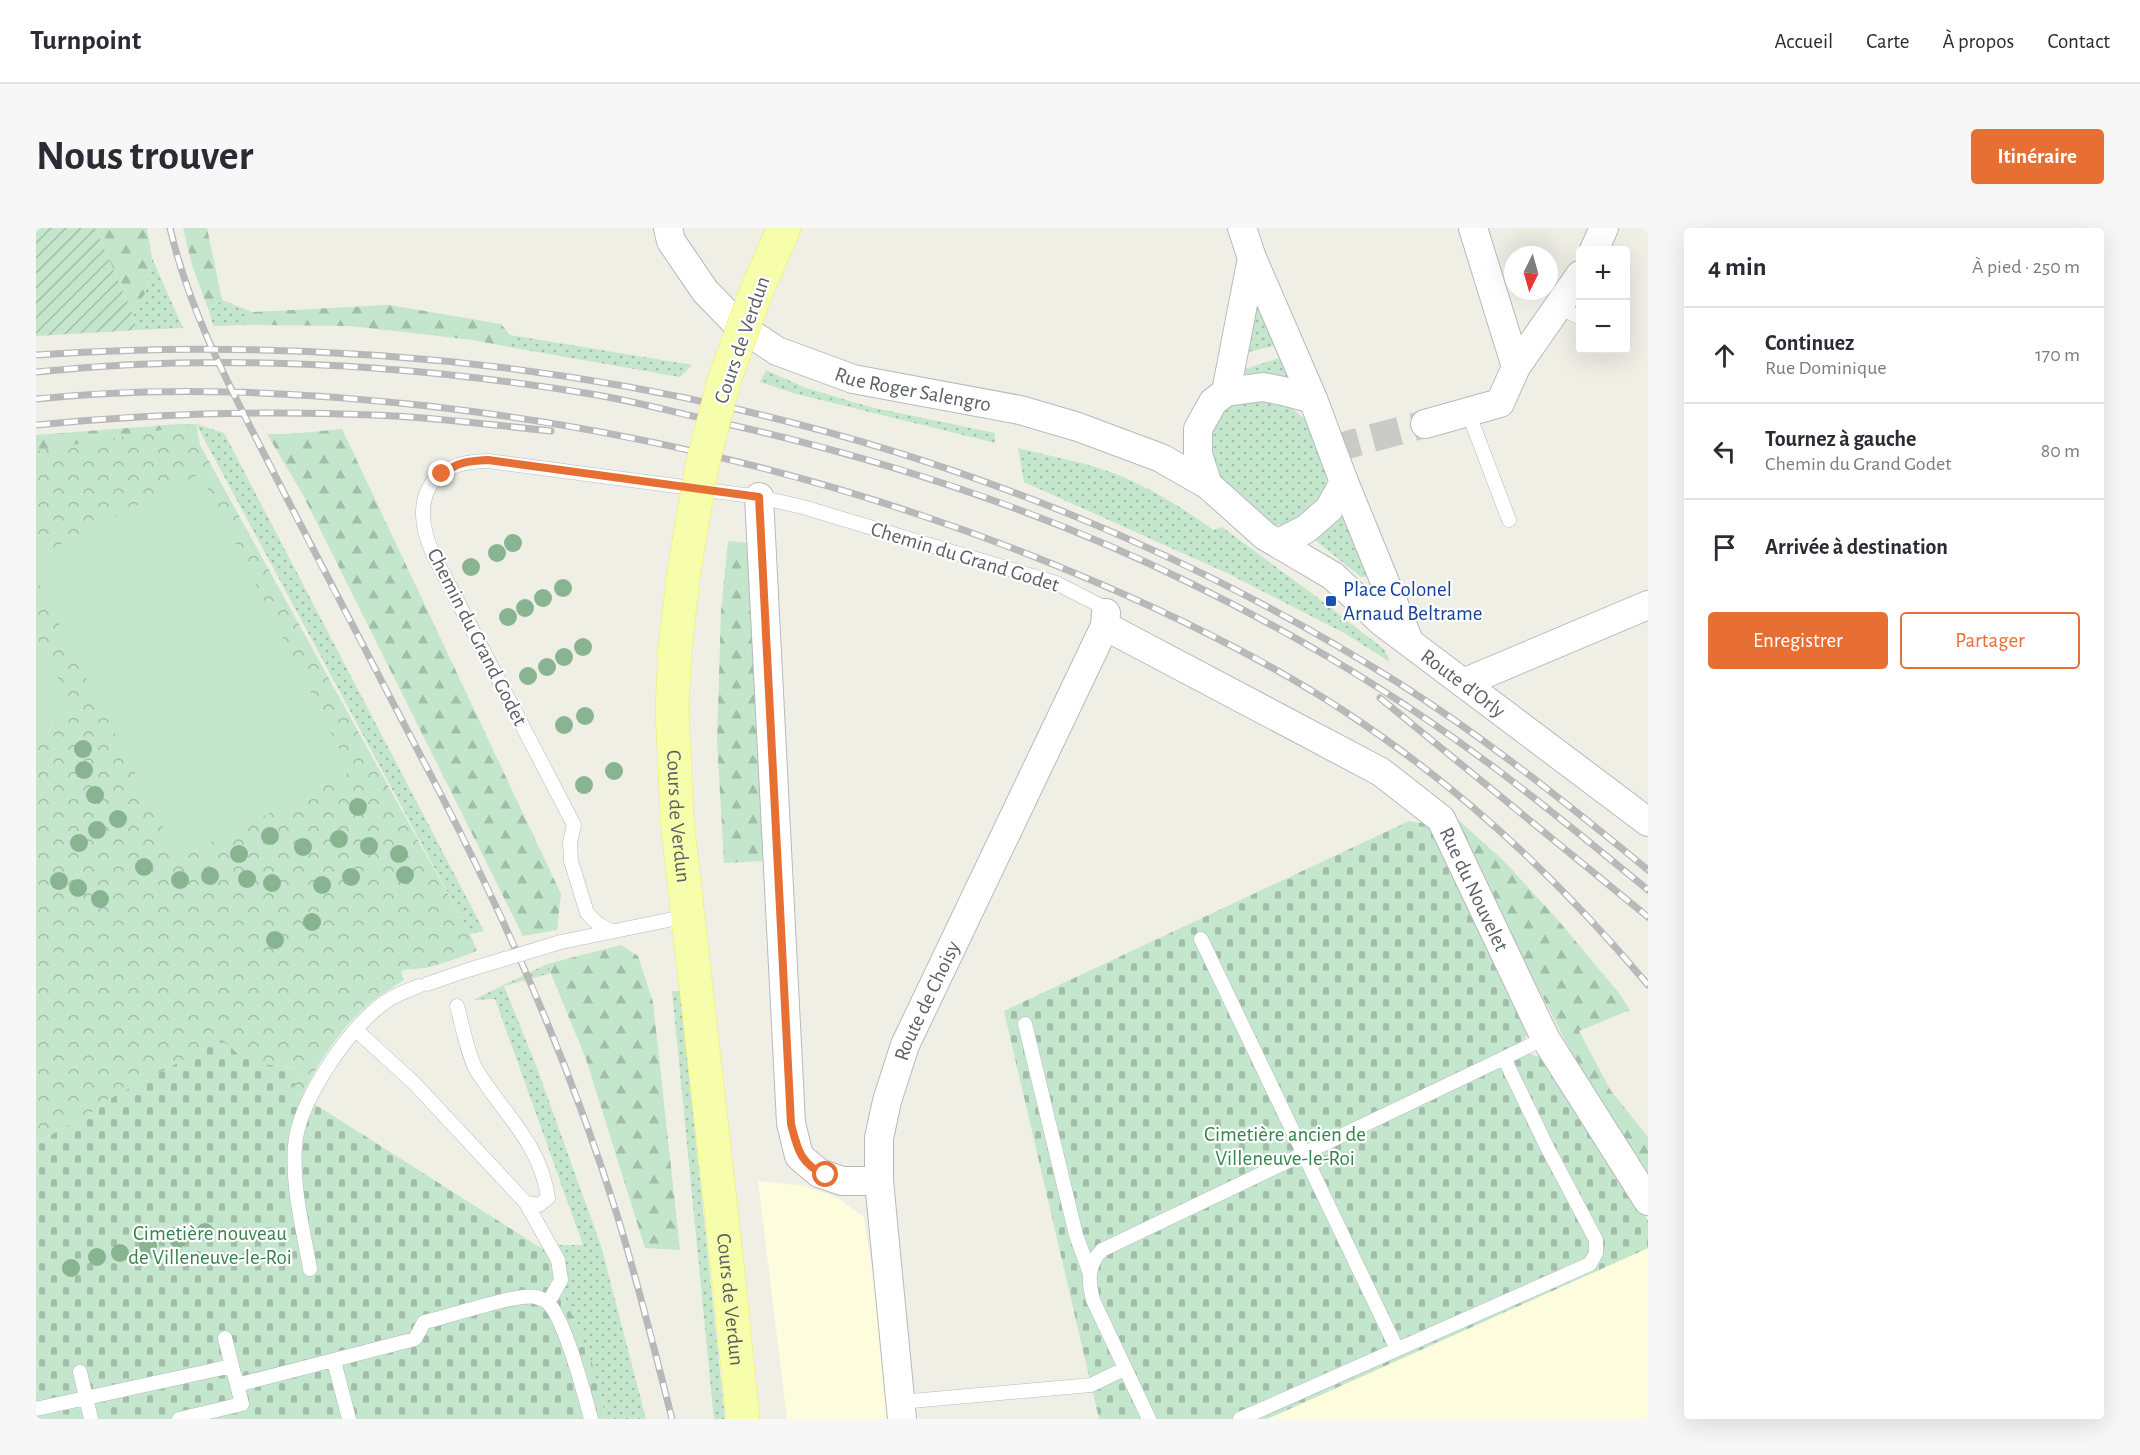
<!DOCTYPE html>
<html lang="fr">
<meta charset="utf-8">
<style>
body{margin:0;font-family:"Alegreya Sans",sans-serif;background:#f7f7f7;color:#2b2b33}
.controls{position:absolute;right:18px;top:18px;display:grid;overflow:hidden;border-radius:6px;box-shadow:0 6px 24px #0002}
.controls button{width:54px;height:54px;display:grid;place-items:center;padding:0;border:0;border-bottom:2px solid #e1e1e2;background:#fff;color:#2b2b33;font:30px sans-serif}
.compass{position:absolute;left:1468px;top:18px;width:54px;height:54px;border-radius:50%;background:#fff;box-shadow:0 6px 24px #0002;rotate:185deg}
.stop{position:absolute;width:18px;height:18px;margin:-14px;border:4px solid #e76f34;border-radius:50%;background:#fff}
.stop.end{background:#e76f34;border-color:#fff;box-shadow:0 2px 6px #0008}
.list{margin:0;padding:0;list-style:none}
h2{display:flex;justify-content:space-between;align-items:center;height:78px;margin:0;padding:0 24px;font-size:26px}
h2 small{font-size:20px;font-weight:400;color:#7c7c81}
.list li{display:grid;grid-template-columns:39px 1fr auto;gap:18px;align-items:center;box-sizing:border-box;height:96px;padding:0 24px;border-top:2px solid #e1e1e2}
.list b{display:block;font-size:22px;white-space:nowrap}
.list p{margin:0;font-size:20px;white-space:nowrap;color:#7c7c81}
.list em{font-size:20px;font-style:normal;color:#7c7c81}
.actions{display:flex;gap:12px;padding:18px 24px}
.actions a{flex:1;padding:14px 0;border:2px solid #e76f34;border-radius:6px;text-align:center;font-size:21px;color:#e76f34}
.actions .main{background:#e76f34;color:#fff}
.icon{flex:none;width:33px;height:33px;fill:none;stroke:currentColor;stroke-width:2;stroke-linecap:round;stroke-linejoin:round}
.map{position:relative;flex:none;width:1612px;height:1191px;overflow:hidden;border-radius:6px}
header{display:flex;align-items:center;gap:36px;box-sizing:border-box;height:84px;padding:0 30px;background:#fff;border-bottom:2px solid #e1e1e2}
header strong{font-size:28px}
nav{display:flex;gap:33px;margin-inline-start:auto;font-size:21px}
.intro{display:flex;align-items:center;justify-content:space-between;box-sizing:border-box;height:144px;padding:0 36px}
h1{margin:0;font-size:42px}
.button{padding:15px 27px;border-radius:6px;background:#e76f34;color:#fff;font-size:21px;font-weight:700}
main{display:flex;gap:36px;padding:0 36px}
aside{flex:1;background:#fff;border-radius:6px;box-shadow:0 6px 24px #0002}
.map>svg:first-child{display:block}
.commercial{fill:#fdfddd}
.grass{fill:url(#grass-dots)}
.forest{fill:url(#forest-firs)}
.cemetery{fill:url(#cemetery-stones)}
.park{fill:url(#park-crowns)}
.garden{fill:url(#garden-furrows)}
.pitch{fill:#c3e6cc}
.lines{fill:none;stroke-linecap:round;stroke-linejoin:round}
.minor-tunnel{stroke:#cacbc6;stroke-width:28;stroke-dasharray:28 14;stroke-linecap:butt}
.service-casing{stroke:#b8b9bf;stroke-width:15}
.minor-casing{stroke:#b8b9bf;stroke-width:30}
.primary-casing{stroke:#efeb5f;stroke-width:34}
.service{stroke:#fff;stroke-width:14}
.minor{stroke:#fff;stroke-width:28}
.primary{stroke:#f6feac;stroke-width:33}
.rail-casing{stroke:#b8b8b9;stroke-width:7}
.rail{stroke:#fff;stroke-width:4.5;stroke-dasharray:14;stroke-linecap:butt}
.service-bridge-casing{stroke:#b8b9bf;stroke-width:15;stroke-linecap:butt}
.primary-bridge-casing{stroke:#efeb5f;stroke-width:34;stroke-linecap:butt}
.service-bridge{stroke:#fff;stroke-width:14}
.primary-bridge{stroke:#f6feac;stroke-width:33}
.tree{fill:#89b492}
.route{stroke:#e76f34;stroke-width:8}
.transit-dot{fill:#1a4fb4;stroke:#fff;stroke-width:2}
.labels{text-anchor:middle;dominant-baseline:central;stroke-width:4.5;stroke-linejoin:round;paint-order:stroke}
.street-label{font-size:21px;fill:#5d5f66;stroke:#fff}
.transit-label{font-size:21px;fill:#164399;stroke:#fff;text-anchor:start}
.park-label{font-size:21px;fill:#36844e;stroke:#fff}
</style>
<header>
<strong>Turnpoint</strong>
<nav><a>Accueil</a><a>Carte</a><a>À propos</a><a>Contact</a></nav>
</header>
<div class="intro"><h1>Nous trouver</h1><a class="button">Itinéraire</a></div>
<main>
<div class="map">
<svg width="1612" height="1191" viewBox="0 0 1612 1191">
<defs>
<pattern id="grass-dots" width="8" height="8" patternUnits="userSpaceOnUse" patternTransform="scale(1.5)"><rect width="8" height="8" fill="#c3e6cc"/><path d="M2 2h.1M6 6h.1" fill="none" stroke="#a2bea9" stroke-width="1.8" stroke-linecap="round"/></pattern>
<pattern id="forest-firs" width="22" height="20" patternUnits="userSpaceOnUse" patternTransform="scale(1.5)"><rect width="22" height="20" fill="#c3e6cc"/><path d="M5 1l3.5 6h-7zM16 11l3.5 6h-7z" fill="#a2bea9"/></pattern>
<pattern id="cemetery-stones" width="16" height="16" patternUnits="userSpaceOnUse" patternTransform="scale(1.5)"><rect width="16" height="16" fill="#c3e6cc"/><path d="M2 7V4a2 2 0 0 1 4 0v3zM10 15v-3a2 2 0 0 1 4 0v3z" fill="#a2bea9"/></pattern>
<pattern id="park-crowns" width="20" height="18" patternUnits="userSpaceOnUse" patternTransform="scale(1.5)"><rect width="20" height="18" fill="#c3e6cc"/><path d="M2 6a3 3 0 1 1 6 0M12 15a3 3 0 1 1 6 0" fill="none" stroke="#a2bea9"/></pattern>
<pattern id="garden-furrows" width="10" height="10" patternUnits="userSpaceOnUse" patternTransform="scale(1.5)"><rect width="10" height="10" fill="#c3e6cc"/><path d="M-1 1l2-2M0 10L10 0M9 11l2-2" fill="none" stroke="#a2bea9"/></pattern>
</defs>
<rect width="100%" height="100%" fill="#efefe6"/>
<path class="commercial" d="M722,953L768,958L800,969L828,989L859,1191H751Z
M1612,1020V1191H1231Z"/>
<path class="grass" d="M116,30L147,100L101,102L95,81L109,66Z
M1216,63L1245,116L1208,125Z
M186,72L216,84L207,97L177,98L173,83Z
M474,107L656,137L644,149L473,119Z
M1249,128L1261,152L1214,151L1206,142Z
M730,142L770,160L834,179L959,205V215L757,165L724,154Z
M1226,172L1249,175L1269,191L1291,244L1290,256L1282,271L1255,295L1234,298L1185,260L1172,208L1187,182L1206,175Z
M160,196L188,205L448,703L434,706Z
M982,220C1013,228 1047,234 1077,245C1113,259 1146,279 1177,302L1186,299L1282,370L1349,422L1354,434L1308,405L1191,345L988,254Z
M1307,285L1335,348L1325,349L1279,312Z
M511,736L515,745L468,758L501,840L565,1018L610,1191H570L556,1136L523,1056L505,1020L520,1017H547L459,771L437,772Z
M636,763H644L689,1191H678Z"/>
<path class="forest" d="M59,0H111L116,30L109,66L95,81Z
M147,0H171L186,72L173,83L156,37Z
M353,77L465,96L474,107L473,119L437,112L315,98L207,97L216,84Z
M144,196H160L164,217L0,252V207Z
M306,201L525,666L521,702L487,708L267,267L231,206H253Z
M692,313L715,315L729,633L688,635L681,512L685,383Z
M1409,580L1468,633L1521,691L1583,765L1594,782L1543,803L1575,863L1612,909V948L1548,849Z
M585,717L602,728L617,774L644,1022L609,1020L550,831L511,736Z"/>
<path class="cemetery" d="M1373,593L1391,596L1495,801L1487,813L1493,826L1501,828L1508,826L1612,993V1020L1231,1191H1063L968,783Z
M187,811L200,824L233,836L258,840L263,847L261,854L254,862L266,868L505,1020L523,1056L556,1135L570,1191H0V915L65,879L71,872Z"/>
<path class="park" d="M160,196L164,217L434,706L441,723C424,729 407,736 389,740C380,741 373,741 365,743L368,752C356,760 343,767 333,776C305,800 281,835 266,868L253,862L261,854L263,847L258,840C250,837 242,838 234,837C215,834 200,824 186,812L71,872L65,879L0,915V223Z"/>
<path class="garden" d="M0,0H59L95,81L101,102L0,108Z"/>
<path class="pitch" d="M164,246L315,544L143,631L0,351V329Z
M0,407L38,481L0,500Z"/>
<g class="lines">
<path class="minor-tunnel" d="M1296,221L1389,196"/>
<defs>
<path id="service" d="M1522,78L1544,90
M1432,184L1473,292
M575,703L562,696L551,685L535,633L534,614L538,597L400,332C373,279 387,233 452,233L723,269L767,279L1020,355L1067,379L1070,385
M1165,711L1361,1121
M525,714L652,688
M391,756L432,742
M421,778C426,795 432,829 441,843C468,886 505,917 512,970L503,977L490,975
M989,796L1040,1007L1053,1043
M320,802L378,855L490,975L522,1032L525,1052L512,1075
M1468,830L1509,810
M274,1041C267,1000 256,960 259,918C262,875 307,810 339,782C352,770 367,764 383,758
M189,1110L196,1138
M298,1133L313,1191
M44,1144L55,1191
M864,1174L1055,1157L1088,1141
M0,1181L196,1138L201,1157
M143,1191L206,1176L201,1157L379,1111L388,1094C411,1089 481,1065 500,1069C503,1070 510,1073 512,1075C528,1089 549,1168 555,1191
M1113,1191L1057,1072C1052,1052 1051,1038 1066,1022L1468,830L1511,919L1560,1012V1025L1554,1036L1204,1191"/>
<g id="minor">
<path id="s1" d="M632,0L635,13L669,63L702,97L741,123L817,151L984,182L1042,199L1125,230L1172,257"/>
<path d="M1206,0L1216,30L1277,171L1308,254L1373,413"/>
<path d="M1437,0L1480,139"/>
<path d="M1558,22L1568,0"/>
<path d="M1190,164L1216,30"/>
<path id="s2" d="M1277,171L1247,163L1227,159L1190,164L1177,174L1162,201V226L1172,257L1229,308L1297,348L1346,394L1612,594"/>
<path d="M1389,196L1464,175L1480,139L1544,47"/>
<path d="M723,269L755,895L763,928L783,945L806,953H843"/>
<path d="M1243,315L1270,301L1293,281L1308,254"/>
<path id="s3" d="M1069,398L1345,544L1405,591L1509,810L1612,973"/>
<path d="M1427,455L1612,377"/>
<path id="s4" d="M866,1191L843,953V910L851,873L869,817L1069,398L1070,385"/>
</g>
<g id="primary">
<path d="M720,64L748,0"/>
<path id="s5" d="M658,284L648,343L639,420L636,480L641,591L690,1026L707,1191"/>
</g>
</defs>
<use href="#service" class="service-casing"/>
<use href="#minor" class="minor-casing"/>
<use href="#primary" class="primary-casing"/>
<use href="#service" class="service"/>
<use href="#minor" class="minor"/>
<use href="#primary" class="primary"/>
<defs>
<path id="rail" d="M134,0C155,91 202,174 244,257C296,359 350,461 403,563C474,700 536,842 582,990C602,1056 619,1123 636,1191
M0,127C477,95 954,198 1361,454C1449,510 1532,576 1612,642
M0,144C182,125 369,136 549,165C589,171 629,182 669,191C838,228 1000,279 1156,356C1257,405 1357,465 1448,532C1504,573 1558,618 1612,662
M0,171C130,157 262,164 392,178C619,204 844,262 1055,352C1142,389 1228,431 1308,483C1423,558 1524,652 1612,757
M0,197C112,186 224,182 337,187C397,189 456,197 515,203
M1344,470L1612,689"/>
</defs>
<use href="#rail" class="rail-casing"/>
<use href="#rail" class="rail"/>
<defs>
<path id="service-bridge" d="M432,742L525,714"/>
<path id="primary-bridge" d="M658,284L666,238L688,153L720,64"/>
</defs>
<use href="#service-bridge" class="service-bridge-casing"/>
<use href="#primary-bridge" class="primary-bridge-casing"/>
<use href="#service-bridge" class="service-bridge"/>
<use href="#primary-bridge" class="primary-bridge"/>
</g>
<g class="tree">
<circle cx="477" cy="315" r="9"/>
<circle cx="461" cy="325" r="9"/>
<circle cx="435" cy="339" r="9"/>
<circle cx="527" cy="360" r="9"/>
<circle cx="507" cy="370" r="9"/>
<circle cx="489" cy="380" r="9"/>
<circle cx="472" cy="389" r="9"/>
<circle cx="547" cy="419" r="9"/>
<circle cx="528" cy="429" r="9"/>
<circle cx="511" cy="439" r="9"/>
<circle cx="492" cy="448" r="9"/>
<circle cx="549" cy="488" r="9"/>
<circle cx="528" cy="497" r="9"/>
<circle cx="47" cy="521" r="9"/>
<circle cx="48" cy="542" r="9"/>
<circle cx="578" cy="543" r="9"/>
<circle cx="548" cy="557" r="9"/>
<circle cx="59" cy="567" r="9"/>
<circle cx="322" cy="579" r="9"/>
<circle cx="82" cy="591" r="9"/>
<circle cx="61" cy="602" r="9"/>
<circle cx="234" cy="608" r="9"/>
<circle cx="303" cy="611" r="9"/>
<circle cx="43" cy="615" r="9"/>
<circle cx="333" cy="618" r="9"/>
<circle cx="267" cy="619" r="9"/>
<circle cx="203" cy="626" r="9"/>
<circle cx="363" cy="626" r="9"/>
<circle cx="108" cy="639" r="9"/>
<circle cx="369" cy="647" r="9"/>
<circle cx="174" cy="648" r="9"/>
<circle cx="315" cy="649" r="9"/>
<circle cx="211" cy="651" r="9"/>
<circle cx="144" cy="652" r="9"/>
<circle cx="23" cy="653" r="9"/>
<circle cx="236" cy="655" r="9"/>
<circle cx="286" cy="657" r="9"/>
<circle cx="42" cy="660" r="9"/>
<circle cx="64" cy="671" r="9"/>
<circle cx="276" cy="694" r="9"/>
<circle cx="239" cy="712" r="9"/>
<circle cx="169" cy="1004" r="9"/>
<circle cx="142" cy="1011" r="9"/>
<circle cx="112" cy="1018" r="9"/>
<circle cx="84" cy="1025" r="9"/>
<circle cx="61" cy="1029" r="9"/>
<circle cx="35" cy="1040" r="9"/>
</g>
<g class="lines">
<path class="route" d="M406,246C422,234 432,233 452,232L723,269L755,896C761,919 764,937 790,947"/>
</g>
<rect class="transit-dot" x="1289" y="367" width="12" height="12" rx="3"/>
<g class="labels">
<g class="street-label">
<text transform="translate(706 112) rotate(-71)">Cours de Verdun</text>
<text stroke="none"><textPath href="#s1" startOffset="310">Rue Roger Salengro</textPath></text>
<text transform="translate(929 329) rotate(17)">Chemin du Grand Godet</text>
<text transform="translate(441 409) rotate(63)">Chemin du Grand Godet</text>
<text stroke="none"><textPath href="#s2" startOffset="518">Route d'Orly</textPath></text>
<text stroke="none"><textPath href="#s5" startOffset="306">Cours de Verdun</textPath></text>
<text stroke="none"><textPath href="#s3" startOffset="466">Rue du Nouvelet</textPath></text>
<text stroke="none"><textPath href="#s4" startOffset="428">Route de Choisy</textPath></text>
<text stroke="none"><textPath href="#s5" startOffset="792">Cours de Verdun</textPath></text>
</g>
<g class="transit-label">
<text x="1307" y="361">Place Colonel<tspan x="1307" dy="24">Arnaud Beltrame</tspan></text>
</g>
<g class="park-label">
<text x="1249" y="906">Cimetière ancien de<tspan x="1249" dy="24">Villeneuve-le-Roi</tspan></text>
<text x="174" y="1005">Cimetière nouveau<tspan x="174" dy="24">de Villeneuve-le-Roi</tspan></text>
</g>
</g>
</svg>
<div class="controls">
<button>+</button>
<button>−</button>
</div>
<svg class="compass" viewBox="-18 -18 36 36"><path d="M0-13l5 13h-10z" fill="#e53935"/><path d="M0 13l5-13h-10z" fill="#7c7c81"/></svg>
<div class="stop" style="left:790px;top:947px"></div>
<div class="stop end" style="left:406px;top:246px"></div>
</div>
<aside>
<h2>4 min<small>À pied · 250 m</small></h2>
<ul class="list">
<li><svg class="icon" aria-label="ahead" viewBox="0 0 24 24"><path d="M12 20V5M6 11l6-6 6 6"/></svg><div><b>Continuez</b><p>Rue Dominique</p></div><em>170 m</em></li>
<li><svg class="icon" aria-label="left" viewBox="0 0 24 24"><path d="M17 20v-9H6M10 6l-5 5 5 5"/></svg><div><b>Tournez à gauche</b><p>Chemin du Grand Godet</p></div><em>80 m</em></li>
<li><svg class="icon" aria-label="arrive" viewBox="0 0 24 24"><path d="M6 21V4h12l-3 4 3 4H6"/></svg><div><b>Arrivée à destination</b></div></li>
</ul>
<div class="actions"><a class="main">Enregistrer</a><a>Partager</a></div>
</aside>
</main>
